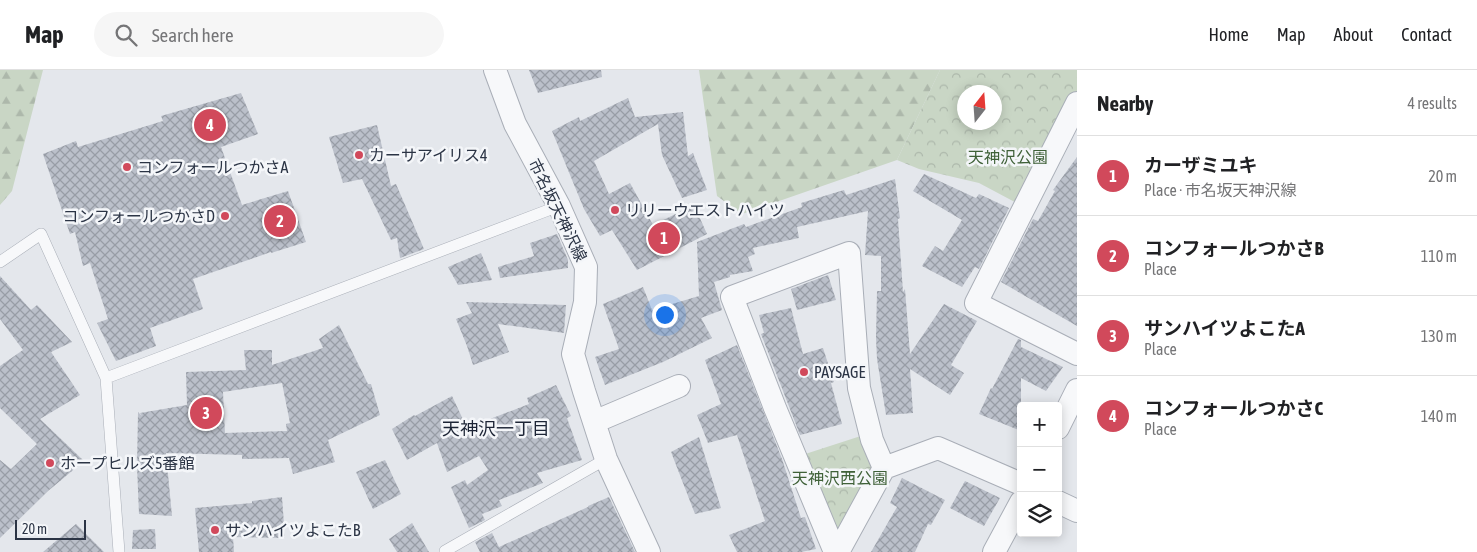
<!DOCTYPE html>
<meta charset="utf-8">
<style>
body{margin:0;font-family:"Asap Condensed","Noto Sans JP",sans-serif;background:#f6f6f6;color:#202124}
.controls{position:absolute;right:15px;bottom:15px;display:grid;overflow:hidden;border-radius:5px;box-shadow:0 2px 12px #0003}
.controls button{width:45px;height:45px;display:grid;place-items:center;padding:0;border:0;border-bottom:1px solid #e0e0e0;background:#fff;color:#202124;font:25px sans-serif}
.compass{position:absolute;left:957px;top:15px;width:45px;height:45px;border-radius:50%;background:#fff;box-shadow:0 2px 12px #0003;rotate:17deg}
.scale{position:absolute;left:15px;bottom:12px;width:71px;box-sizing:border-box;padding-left:5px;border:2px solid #2b3445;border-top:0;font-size:14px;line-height:18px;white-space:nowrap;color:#2b3445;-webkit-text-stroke:4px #f4f6f9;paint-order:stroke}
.you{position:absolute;left:664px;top:244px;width:18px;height:18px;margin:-12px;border:4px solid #fff;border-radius:50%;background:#1a73e8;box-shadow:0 0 0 8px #1a73e833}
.badge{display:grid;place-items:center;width:32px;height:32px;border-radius:50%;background:#d1495b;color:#fff;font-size:16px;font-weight:700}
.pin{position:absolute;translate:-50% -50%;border:2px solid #fff;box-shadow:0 1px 5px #0006}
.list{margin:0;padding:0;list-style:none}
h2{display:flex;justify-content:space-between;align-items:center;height:65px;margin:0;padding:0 20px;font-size:21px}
h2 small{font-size:16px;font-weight:400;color:#757577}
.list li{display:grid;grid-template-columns:32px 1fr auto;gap:15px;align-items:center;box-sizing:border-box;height:80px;padding:0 20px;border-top:1px solid #e0e0e0}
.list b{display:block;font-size:19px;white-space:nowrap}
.list p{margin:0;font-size:16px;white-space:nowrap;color:#757577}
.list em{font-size:16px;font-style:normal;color:#757577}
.icon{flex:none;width:28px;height:28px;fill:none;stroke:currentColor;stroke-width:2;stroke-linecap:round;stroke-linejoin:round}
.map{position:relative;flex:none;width:1077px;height:482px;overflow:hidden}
header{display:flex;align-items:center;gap:30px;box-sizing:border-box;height:70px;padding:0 25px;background:#fff;border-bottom:1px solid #e0e0e0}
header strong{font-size:24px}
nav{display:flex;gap:28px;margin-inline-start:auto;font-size:18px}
.search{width:350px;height:45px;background:#f6f6f6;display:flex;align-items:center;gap:12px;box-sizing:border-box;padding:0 18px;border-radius:28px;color:#757577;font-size:19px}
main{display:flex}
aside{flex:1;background:#fff}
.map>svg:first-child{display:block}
.forest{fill:url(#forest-firs)}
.park{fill:url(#park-crowns);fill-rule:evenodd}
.building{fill:url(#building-cross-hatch);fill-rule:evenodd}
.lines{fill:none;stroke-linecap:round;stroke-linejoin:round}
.lane-casing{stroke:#a9aeb7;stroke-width:12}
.street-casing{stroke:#a9aeb7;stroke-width:24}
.lane{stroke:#f7f8fa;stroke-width:11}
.street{stroke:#f7f8fa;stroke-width:22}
.poi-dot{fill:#d1495b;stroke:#f4f6f9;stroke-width:2}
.labels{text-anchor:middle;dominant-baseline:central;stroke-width:5;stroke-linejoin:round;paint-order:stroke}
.poi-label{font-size:16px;fill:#2b3445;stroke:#f4f6f9;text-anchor:start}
.park-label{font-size:16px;fill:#3f6138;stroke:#f4f6f9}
.street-label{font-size:16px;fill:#2b3445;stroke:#f4f6f9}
.neighbourhood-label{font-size:18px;fill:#1d2536;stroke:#f4f6f9}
</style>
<header>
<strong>Map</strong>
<div class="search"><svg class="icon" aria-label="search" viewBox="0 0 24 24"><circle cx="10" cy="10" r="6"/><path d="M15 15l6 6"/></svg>Search here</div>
<nav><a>Home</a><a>Map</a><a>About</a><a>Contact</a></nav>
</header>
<main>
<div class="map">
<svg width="1077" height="482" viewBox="0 0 1077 482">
<defs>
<pattern id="forest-firs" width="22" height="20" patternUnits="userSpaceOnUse" patternTransform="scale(1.25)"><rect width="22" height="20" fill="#c9d6c5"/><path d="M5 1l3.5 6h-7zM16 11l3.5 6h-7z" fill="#adb8ab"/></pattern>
<pattern id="park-crowns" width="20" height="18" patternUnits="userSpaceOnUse" patternTransform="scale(1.25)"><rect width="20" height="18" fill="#c9d6c5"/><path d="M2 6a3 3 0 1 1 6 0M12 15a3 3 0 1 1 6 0" fill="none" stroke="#adb8ab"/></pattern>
<pattern id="building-cross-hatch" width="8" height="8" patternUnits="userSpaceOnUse" patternTransform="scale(1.25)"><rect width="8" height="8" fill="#bbc0ca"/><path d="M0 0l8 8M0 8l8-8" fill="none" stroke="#989da6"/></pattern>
</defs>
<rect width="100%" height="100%" fill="#e4e7ec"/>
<path class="forest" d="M0,0H43L12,121L0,135Z
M699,0H940L897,90L742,144L717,126Z"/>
<path class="park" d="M940,0H1077V33L1024,137L979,113L919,99L897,90ZM964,22H994V52H964Z
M870,363L884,398L839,482L796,387Z"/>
<path class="building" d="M529,0H601L602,7L538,23Z
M241,23L258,64L221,77L242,135L288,121L306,172L271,183V182L193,209L203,239L150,258L156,276L116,291L97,253L108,249L90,193L83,196L75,162L70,164L43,84L76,71L78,77L163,51L161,46Z
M628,28L635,47L683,42L688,86L693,83L707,120L682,128L662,85L658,54L594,91L609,124L630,113L653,155L694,135L707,164L637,200L612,160L600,166L584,139L552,61L579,47L580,51Z
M377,55L391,116L396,114L424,179L400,188L397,168L391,170L362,109L343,113L329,67Z
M1077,87V256L1001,212L1033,149L1038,151L1055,121L1053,120Z
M924,104L976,128L979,124L1009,138L979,199L975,197L962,217L922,196L935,176L943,181L962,150L913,121Z
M895,109L900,148L898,149L903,222L905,219L910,284L944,234L977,251L951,295L964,303L950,325L910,299L913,343L886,345L877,289L876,268L877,221H881V186L865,185L868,141L797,157L799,168L753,178L755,184L748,187L753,201L730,205V207L714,212L722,240L701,248L712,268L663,292L605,315L595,287L619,279L603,234L643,217L652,240L699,226L697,172L744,154L746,157L802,137L801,133L844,120L846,125Z
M557,164L568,190V198L500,208L498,197L534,186L530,173Z
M481,183L492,210L458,215L448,197Z
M828,205L836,230L797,240L791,219Z
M0,206L31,240L37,235L72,272L51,282L80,325L40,349L84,391L48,421L0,468V390L11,399L37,374L0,338V296L23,280L0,249Z
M466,232L566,235L564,263L498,254L509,282L473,295L467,276L456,249L472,243Z
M791,238L803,284L823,278L834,312L831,313L842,354L800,365L761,264L764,263L759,245Z
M339,255L368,314H371L380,345L328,370L335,392L293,404L289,388L242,389V385L166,383L172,446L139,444L137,396L138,342L142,346L140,343L187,335L186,302L246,300L244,280H272V295L323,278L319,269ZM282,313L290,353L286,354L287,361L225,363L223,322Z
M1018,269L1021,270V277L1063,297L1046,321L1021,308V361L979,344L991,318L992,319Z
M737,275L782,389L801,448L805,447L816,479L801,482H737L729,465L765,451L737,365L708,373L697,345L721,334L705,290Z
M556,315L571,346L567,348L582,390L537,403L543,413L499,430L502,436L482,444L485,450L469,458L451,417L465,410L467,415L488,400L479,386L447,402L437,373L407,390L392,359L414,345L415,346L452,326L467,358L529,334L527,328Z
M699,367L721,438L695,444L671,382Z
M385,390L401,424L373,439L356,402Z
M902,408L945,430L931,455L928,454L915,482H871L897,437L890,433Z
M965,411L1000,428L984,456L950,438Z
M282,427L285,468L233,467L234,482H199L195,438L252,433V431Z
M609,427L635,482H480L475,472L492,463L499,477L588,437V436Z
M412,453L429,482H397L389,469Z
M76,454L104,482H43Z
M155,459L156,479H132L133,460Z"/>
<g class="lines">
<defs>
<path id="lane" d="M0,192L41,164L106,308
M119,482L106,308L559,136
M446,482L445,481L606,389"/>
<path id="street" d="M495,0L515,54L559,136L586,197L585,232L573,284L584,321L606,389L649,482
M1077,33L976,233L1077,284
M594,352L679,316
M1058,358L1077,320
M1058,432L1077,441
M835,482L775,338L732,227L849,183L859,318L872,370L884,398
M838,482L884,398L938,378L1021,414
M994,482L1021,432"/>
</defs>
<use href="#lane" class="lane-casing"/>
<use href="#street" class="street-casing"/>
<use href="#lane" class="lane"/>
<use href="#street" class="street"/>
</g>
<g class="poi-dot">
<circle cx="359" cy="85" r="5"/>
<circle cx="127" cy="97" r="5"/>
<circle cx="615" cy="140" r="5"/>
<circle cx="225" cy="146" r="5"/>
<circle cx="804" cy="302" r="5"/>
<circle cx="50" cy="393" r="5"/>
<circle cx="215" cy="460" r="5"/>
</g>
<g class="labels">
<g class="poi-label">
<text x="369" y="85">カーサアイリス4</text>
<text x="137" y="97">コンフォールつかさA</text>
<text x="625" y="140">リリーウエストハイツ</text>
<text x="215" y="146" text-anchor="end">コンフォールつかさD</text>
<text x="814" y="302">PAYSAGE</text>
<text x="60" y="393">ホープヒルズ5番館</text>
<text x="225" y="460">サンハイツよこたB</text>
</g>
<g class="park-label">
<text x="1008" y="87">天神沢公園</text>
<text x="840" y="408">天神沢西公園</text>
</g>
<g class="street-label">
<text transform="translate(558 140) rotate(64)">市名坂天神沢線</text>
</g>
<g class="neighbourhood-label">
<text x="496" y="358">天神沢一丁目</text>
</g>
</g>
</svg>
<div class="controls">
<button>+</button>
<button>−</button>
<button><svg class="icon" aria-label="layers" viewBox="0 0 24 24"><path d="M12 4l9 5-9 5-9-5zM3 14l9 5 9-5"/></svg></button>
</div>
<svg class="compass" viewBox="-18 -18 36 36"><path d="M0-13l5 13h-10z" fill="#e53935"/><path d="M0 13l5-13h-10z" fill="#757577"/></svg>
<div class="scale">20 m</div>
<div class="you"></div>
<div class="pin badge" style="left:664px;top:168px">1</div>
<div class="pin badge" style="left:280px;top:151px">2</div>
<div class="pin badge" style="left:206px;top:343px">3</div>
<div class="pin badge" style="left:210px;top:55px">4</div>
</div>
<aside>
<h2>Nearby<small>4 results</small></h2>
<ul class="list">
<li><span class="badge">1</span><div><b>カーザミユキ</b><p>Place · 市名坂天神沢線</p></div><em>20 m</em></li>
<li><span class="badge">2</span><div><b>コンフォールつかさB</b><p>Place</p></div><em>110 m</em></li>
<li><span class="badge">3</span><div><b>サンハイツよこたA</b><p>Place</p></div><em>130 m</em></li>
<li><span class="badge">4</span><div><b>コンフォールつかさC</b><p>Place</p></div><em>140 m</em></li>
</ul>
</aside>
</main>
